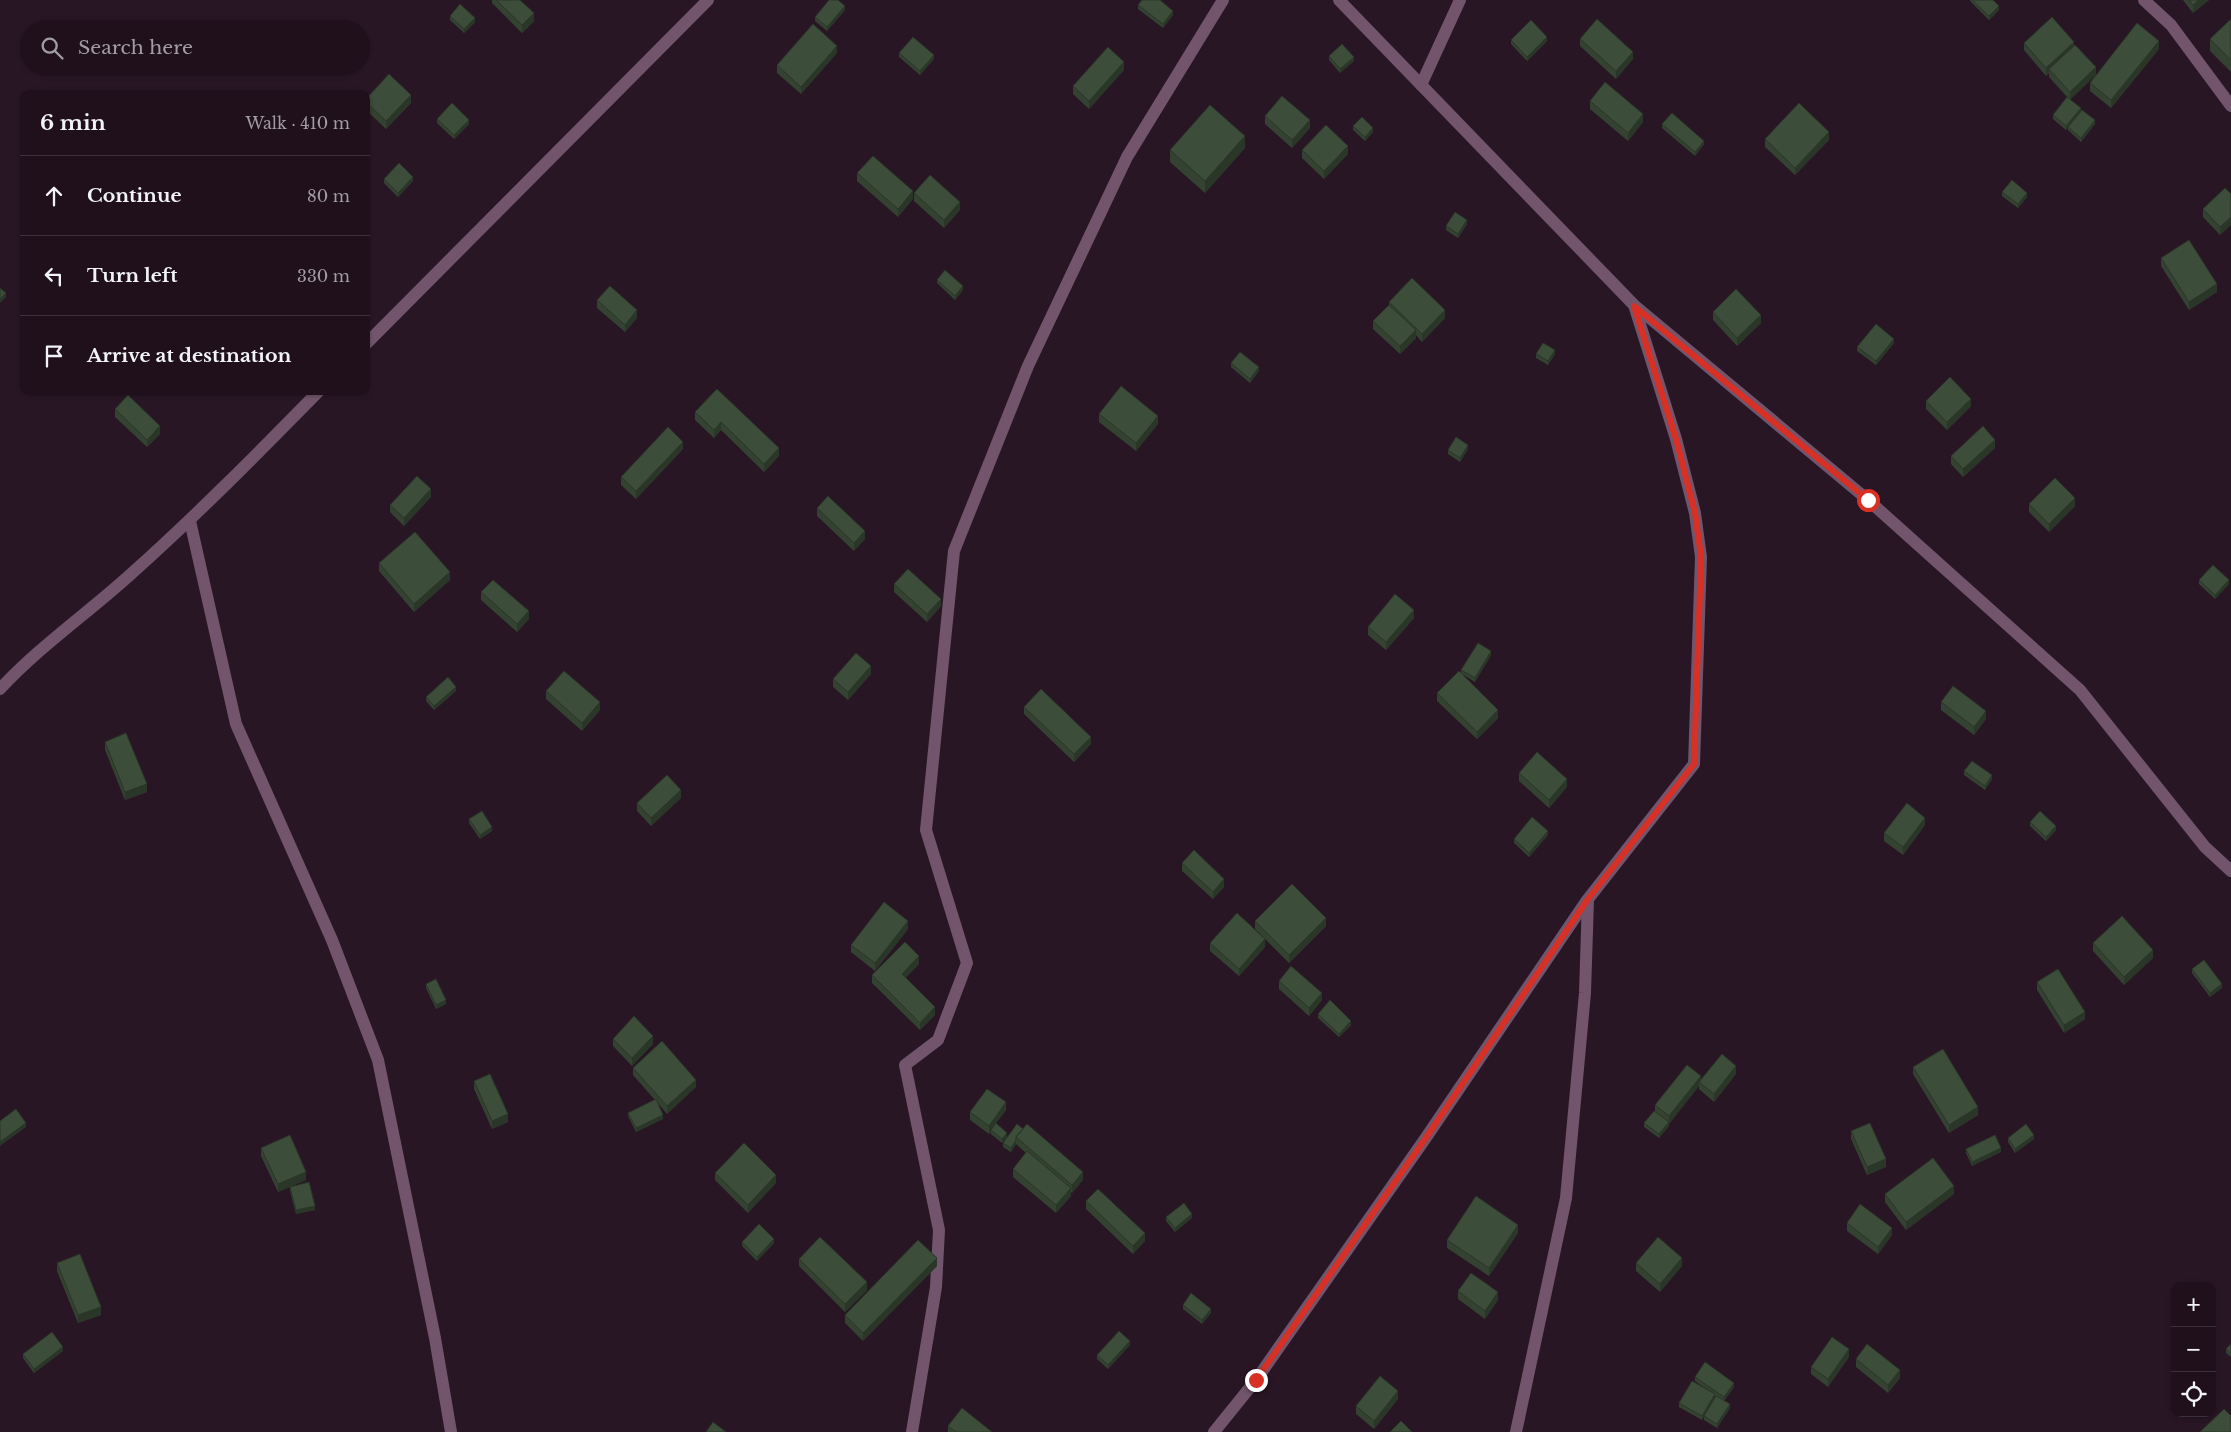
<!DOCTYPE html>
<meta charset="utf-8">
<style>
body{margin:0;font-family:"Libre Baskerville",serif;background:#2c1e29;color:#f1f3f6}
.controls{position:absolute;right:15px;bottom:15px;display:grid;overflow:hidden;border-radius:10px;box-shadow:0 1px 4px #0004}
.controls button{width:45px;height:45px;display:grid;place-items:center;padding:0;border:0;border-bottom:1px solid #3c303b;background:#1f101c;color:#f1f3f6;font:25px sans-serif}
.stop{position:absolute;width:15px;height:15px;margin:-11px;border:4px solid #d93025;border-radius:50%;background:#fff}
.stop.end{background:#d93025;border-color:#fff;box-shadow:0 1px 5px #0008}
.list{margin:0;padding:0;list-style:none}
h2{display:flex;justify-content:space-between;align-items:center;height:65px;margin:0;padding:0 20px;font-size:21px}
h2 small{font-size:16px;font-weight:400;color:#a19da3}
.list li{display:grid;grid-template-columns:32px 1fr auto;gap:15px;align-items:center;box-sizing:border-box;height:80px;padding:0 20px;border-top:1px solid #3c303b}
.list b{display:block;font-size:19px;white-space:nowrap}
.list em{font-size:16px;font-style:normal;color:#a19da3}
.icon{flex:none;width:28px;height:28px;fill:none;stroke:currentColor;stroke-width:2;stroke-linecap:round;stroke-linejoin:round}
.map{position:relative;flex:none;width:2231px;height:1432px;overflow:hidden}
.search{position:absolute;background:#1f101c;box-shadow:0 1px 4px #0004;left:20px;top:20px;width:350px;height:55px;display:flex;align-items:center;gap:12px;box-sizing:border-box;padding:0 18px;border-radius:28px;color:#a19da3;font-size:19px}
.panel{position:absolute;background:#1f101c;box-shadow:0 1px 4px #0004;left:20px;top:90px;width:350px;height:305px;border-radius:10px}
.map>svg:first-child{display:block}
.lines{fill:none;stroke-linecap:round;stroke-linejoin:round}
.lane{stroke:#72556c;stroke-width:12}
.street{stroke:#72556c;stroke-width:12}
.wall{fill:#344231}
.shaded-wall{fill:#2a3628}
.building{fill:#3c4d39;stroke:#2a3628}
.route{stroke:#d93025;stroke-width:6}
</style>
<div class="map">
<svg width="2231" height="1432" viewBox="0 0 2231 1432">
<rect width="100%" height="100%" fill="#291625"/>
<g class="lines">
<path class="lane" d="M2144,0L2171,25L2231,106
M1421,85L1460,0
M190,521L236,724L332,940L378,1060L435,1338L451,1432
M912,1432L936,1287L939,1230L905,1065L938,1040L967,963L926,830L954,551L1028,366L1127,157L1223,0
M1214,1432L1256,1380L1425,1139L1587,900
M1516,1432L1566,1198L1585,993L1588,899L1694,764L1701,557L1695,513L1676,439L1634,305"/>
<path class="street" d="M1339,0L1634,305L1868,500L2080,690L2205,847L2231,871
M366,344L708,0
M0,689C40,646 88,613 131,574C197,515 258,453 319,391"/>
</g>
<path class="wall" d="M492,0H520L534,21L522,33L492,3Z
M1970,0H1993L1999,10L1989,20L1970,1Z
M2183,0H2209L2193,13Z
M1138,5L1173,15L1163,28L1138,9Z
M845,10L827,31L815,21V17Z
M450,16L475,22L464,33L450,20Z
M2231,19V72L2210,51V39Z
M1580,39L1633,59L1616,79L1580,46Z
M1511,40L1547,41L1527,61L1511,44Z
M2024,43L2074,46L2096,75L2070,99L2095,124L2081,142L2068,130V128L2066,130L2053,119V115L2067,97L2049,77V73L2046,76L2024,50Z
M2159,49L2111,108L2090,91V83Z
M837,53L801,94L777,73V65Z
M899,53L934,59L920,75L899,57Z
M1329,56L1354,61L1340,73L1329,60Z
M1124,70L1089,109L1073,94V86Z
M366,99L411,103L386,129L366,110Z
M1590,101L1643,122L1628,141L1590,109Z
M1265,116L1310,128L1292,148L1265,124Z
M437,119L469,124L454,139L437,123Z
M1662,124L1704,144L1695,156L1662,128Z
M1353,126L1373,132L1365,141L1353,130Z
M1765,139L1829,140L1795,175L1765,147Z
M1245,148L1205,193L1170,162V150Z
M1302,150L1348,154L1324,179L1302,158Z
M857,173L913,199L898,217L857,181Z
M384,179L413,181L398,197L384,183Z
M2225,188L2220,235L2203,217V209Z
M2002,192L2027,197L2018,208L2002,196Z
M914,193L960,210L944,228L914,201Z
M1467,224L1458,238L1446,230V226Z
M2161,258L2217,292L2189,310L2161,266Z
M937,280L963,290L955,300L937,283Z
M597,300L637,318L625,332L597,308Z
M1389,302L1445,318L1422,342L1416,335V338L1400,354L1373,329V321L1389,305Z
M1713,312L1761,323L1737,346L1713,320Z
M1894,343L1876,365L1857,351V347Z
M1536,354H1555L1548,365L1536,358Z
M1231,363L1259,371L1250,383L1231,367Z
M717,389L779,456L764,472L721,430L714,438L695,420V412Z
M1926,401L1971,406L1947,430L1926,409Z
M115,409L160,434L147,447L115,417Z
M1099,414L1158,424L1136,451L1099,422Z
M1995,448L1963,477L1951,464V456Z
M683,449L636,499L621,485V477Z
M1468,449L1460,462L1448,454V450Z
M431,497L404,526L390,512V505Z
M2029,504L2075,506L2049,532L2029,512Z
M817,508L865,539L854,551L817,516Z
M379,563L450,580L414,612L379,571Z
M2199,580L2229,584L2215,599L2199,584Z
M894,584L941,606L927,622L894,592Z
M481,592L529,619L517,632L481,600Z
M1414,618L1386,650L1368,635V627Z
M1491,655L1475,682L1462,674L1498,718L1477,739L1437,701V693L1461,674V670Z
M871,674L848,700L833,687V679Z
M456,691L434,710L426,701V697Z
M546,691L600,710L582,731L546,699Z
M1941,702L1986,719L1974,735L1941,710Z
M1024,707L1091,744L1074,762L1024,714Z
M105,742L147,792L125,800L105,750Z
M1964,771L1992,779L1985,790L1964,775Z
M1519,773L1567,787L1549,808L1519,781Z
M681,798L651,826L637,811V803Z
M469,819L492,831L480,839L469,823Z
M2030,822L2056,830L2046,841L2030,826Z
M1925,825L1903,855L1884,841V833Z
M1548,835L1529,857L1514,843V839Z
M1182,863L1224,887L1213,899L1182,871Z
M1255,921L1326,926L1289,963L1255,929Z
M908,929L875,971L851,952V945Z
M1210,943L1265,947L1239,976L1210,951Z
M2093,943L2153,958L2124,985L2093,951Z
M919,964L905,978L935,1015L920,1030L872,983V975Z
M2192,969L2222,988L2210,997L2192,973Z
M1279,981L1322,1000L1309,1016L1279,989Z
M2037,982L2085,1019L2064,1033L2037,990Z
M426,984L446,1004L436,1009L426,988Z
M1318,1014L1351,1025L1339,1037L1318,1018Z
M613,1039L653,1044L632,1066L613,1046Z
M1913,1067L1978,1115L1949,1133L1913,1074Z
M633,1068L696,1087L667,1114L657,1102L663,1119L636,1132L628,1116V1113L655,1100L633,1075Z
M1736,1074L1714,1102L1699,1089V1086L1669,1124V1126L1659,1138L1644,1127V1123L1655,1112V1105L1701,1079Z
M474,1081L508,1122L492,1129L474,1089Z
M1006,1110L996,1123L1007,1137L1002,1143L991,1134V1132L989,1134L970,1120V1112Z
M1017,1124L1083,1180L1072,1193L1071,1192V1196L1056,1213L1013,1177V1169L1026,1153L1016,1144L1011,1152L1003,1147V1143Z
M1851,1131L1886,1167L1867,1175L1851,1139Z
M2008,1138L2034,1139L2015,1153L2008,1142Z
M261,1148L306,1180L278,1192L261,1156Z
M1966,1149L2001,1152L1972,1166L1966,1153Z
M715,1173L776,1183L748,1213L715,1180Z
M290,1187L315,1210L296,1214L290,1191Z
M1885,1194H1954L1906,1230L1885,1202Z
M1086,1201L1145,1241L1133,1254L1086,1209Z
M1166,1217L1192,1218L1175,1232L1166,1221Z
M1847,1223L1892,1235L1878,1254L1847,1231Z
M1518,1233L1489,1276L1447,1248V1240Z
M742,1242L774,1243L757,1261L742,1246Z
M799,1259L867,1290L845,1312L799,1266Z
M57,1263L101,1315L78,1323L57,1271Z
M1636,1263L1682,1266L1660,1292L1636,1271Z
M937,1266L863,1341L845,1323V1315Z
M1458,1291L1498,1300L1485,1319L1458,1299Z
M1183,1305L1211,1313L1202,1324L1183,1309Z
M2231,1344V1357L2226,1353V1349Z
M1130,1345L1108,1369L1097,1359V1355Z
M63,1351L34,1373L23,1358V1354Z
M1849,1357L1828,1387L1811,1374V1367Z
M1856,1359L1900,1378L1888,1393L1856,1367Z
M1695,1377L1734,1387L1724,1401L1730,1408L1717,1428L1704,1420V1417L1702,1420L1679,1407V1403L1710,1392L1695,1381Z
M1398,1399L1374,1429L1356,1414V1406Z
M948,1426L992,1432H948Z"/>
<path class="shaded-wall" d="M2199,0H2209L2193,13V5Z
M845,6V10L827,31V27Z
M1999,6V10L1989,20V16Z
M1173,11V15L1163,28V24Z
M534,13V21L522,33V25Z
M475,18V22L464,33V29Z
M1547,37V41L1527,61V57Z
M2159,41V49L2111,108V100Z
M2074,42V50L2049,69V73L2046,76V68Z
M837,46V53L801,94V87Z
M1633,52V59L1616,79V71Z
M934,55V59L920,75V71Z
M1354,57V61L1340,73V69Z
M1124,62V70L1089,109V101Z
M2096,67V75L2070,100V92Z
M411,95V103L386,129V121Z
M2081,108V112L2066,130V126Z
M1643,114V122L1628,141V133Z
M469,120V124L454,139V135Z
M1310,120V128L1292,148V140Z
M2095,120V124L2081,142V138Z
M1373,128V132L1365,141V137Z
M1829,132V140L1795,175V168Z
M1245,136V148L1205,193V181Z
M1704,141V144L1695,156V152Z
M1348,146V154L1324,179V171Z
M413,177V181L398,197V193Z
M913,191V199L898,217V209Z
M2027,193V197L2018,208V204Z
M960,202V210L944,228V220Z
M2231,217V225L2220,235V227Z
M1467,220V224L1458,238V234Z
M2217,284V292L2189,310V302Z
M963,286V290L955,300V296Z
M6,293V297L0,303V299Z
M637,310V318L625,332V325Z
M1445,310V318L1422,342V334Z
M1761,315V323L1737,346V338Z
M1416,330V338L1400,354V346Z
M1894,339V343L1876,365V361Z
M1555,350V354L1548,365V361Z
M1259,367V371L1250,383V379Z
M1971,399V406L1947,430V422Z
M1158,416V424L1136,451V443Z
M721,422V430L714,438V430Z
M160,426V434L147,447V440Z
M1995,440V448L1963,477V469Z
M683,442V449L636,499V491Z
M1468,445V449L1460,462V458Z
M779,448V456L764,472V464Z
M431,489V497L404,526V518Z
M2075,498V506L2049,532V524Z
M865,531V539L854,551V543Z
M450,572V580L414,612V604Z
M2229,580V584L2215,599V595Z
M941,599V606L927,622V614Z
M1414,610V618L1386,650V642Z
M529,611V619L517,632V624Z
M1491,651V655L1475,682V678Z
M871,666V674L848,700V692Z
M456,687V691L434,710V706Z
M600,702V710L582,731V723Z
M1498,710V718L1477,739V732Z
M1986,711V719L1974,735V727Z
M1091,737V744L1074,762V754Z
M1992,775V779L1985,790V786Z
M1567,779V787L1549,808V800Z
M147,784V792L125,800V792Z
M681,790V798L651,826V818Z
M1925,818V825L1903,855V847Z
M2056,826V830L2046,841V837Z
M492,827V831L480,839V835Z
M1548,831V835L1529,857V853Z
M1224,879V887L1213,899V892Z
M1326,918V926L1289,963V955Z
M908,921V929L875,971V963Z
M1265,939V947L1239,976V969Z
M2153,950V958L2124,985V977Z
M919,956V964L902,982V974Z
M2222,984V988L2210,997V993Z
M1322,993V1000L1309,1016V1008Z
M446,1000V1004L436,1009V1005Z
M935,1007V1015L920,1030V1023Z
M2085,1012V1019L2064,1033V1025Z
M1351,1021V1025L1339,1037V1034Z
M653,1036V1044L632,1066V1058Z
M1736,1066V1074L1714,1102V1094Z
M1701,1076V1083L1699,1082V1086L1669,1124V1116Z
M696,1080V1087L667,1114V1106Z
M1006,1102V1110L991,1130V1132L989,1134V1126Z
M1978,1107V1115L1949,1133V1125Z
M508,1114V1122L492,1129V1121Z
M663,1115V1119L636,1132V1128Z
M1669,1122V1126L1659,1138V1134Z
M26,1123V1127L0,1146V1142Z
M1007,1133V1137L1002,1143V1139Z
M2034,1135V1139L2015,1153V1149Z
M1016,1140V1144L1011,1152V1148Z
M2001,1148V1152L1972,1166V1162Z
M1886,1159V1167L1867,1175V1167Z
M306,1172V1180L278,1192V1184Z
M1083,1172V1180L1072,1193V1185Z
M776,1175V1183L748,1213V1205Z
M1954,1186V1194L1906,1230V1222Z
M1071,1188V1196L1056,1213V1205Z
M315,1206V1210L296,1214V1210Z
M1192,1214V1218L1175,1232V1228Z
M1518,1225V1233L1489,1276V1268Z
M1892,1228V1235L1878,1254V1247Z
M1145,1233V1241L1133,1254V1246Z
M774,1239V1243L757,1261V1257Z
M937,1258V1266L863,1341V1333Z
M1682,1258V1266L1660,1292V1284Z
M867,1282V1290L845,1312V1304Z
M1498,1292V1300L1485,1319V1311Z
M101,1307V1315L78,1323V1315Z
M1211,1309V1313L1202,1324V1320Z
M1130,1341V1345L1108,1369V1365Z
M63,1347V1351L34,1373V1369Z
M1849,1349V1357L1828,1387V1379Z
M1900,1370V1378L1888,1393V1385Z
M1734,1383V1387L1724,1401V1397Z
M1398,1391V1399L1374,1429V1421Z
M1715,1394V1398L1702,1420V1416Z
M1730,1404V1408L1717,1428V1424Z"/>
<path class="building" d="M496,0H520L534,13L522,25Z
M829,0H838L845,6L827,27L815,17Z
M1142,0H1160L1173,11L1163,24L1138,5Z
M1972,0H1993L1999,6L1989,16Z
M2189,0H2199L2193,5Z
M460,4L475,18L464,29L450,16Z
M2052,17L2074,42L2046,68L2024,43Z
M1597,19L1633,52L1616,71L1580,39Z
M2231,19V60L2210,39Z
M1531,20L1547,37L1527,57L1511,40Z
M2137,23L2159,41L2111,100L2090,83Z
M813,24L837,46L801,87L777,65Z
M913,37L934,55L920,71L899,53Z
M1342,44L1354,57L1340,69L1329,56Z
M2075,45L2096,67L2070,92L2049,69Z
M1108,47L1124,62L1089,101L1073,86Z
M389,74L411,95L386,121L366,102V99Z
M1605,82L1643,114L1628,133L1590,101Z
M1282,96L1310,120L1292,140L1265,116Z
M2067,97L2081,108L2066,126L2053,115Z
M452,103L469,120L454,135L437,119Z
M1799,103L1829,132L1795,168L1765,139Z
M1210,105L1245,136L1205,181L1170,150Z
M2082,110L2095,120L2081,138L2068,127Z
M1672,113L1704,141L1695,152L1662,124Z
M1362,117L1373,128L1365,137L1353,126Z
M1326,125L1348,146L1324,171L1302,150Z
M873,156L913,191L898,209L857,173Z
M399,163L413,177L398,193L384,179Z
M930,175L960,202L944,220L914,193Z
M2012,180L2027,193L2018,204L2002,192Z
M2225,188L2231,194V217L2220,227L2203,209Z
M1455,212L1467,220L1458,234L1446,226Z
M2189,240L2217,284L2189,302L2161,258Z
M945,270L963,286L955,296L937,280Z
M1412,278L1445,310L1422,334L1389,302Z
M610,286L637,310L625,325L597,300Z
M0,288L6,293L0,299Z
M1736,289L1761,315L1737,338L1713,312Z
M1389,305L1416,330L1400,346L1373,321Z
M1876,324L1894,339L1876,361L1857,347Z
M1543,343L1555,350L1548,361L1536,354Z
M1240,352L1259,367L1250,379L1231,363Z
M1950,377L1971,399L1947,422L1926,401Z
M1121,386L1158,416L1136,443L1099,414Z
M717,389L779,448L764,464L721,422L714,430L695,412Z
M128,395L160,426L147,440L115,409Z
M1983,426L1995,440L1963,469L1951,456Z
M668,427L683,442L636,491L621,477Z
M1456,437L1468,445L1460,458L1448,450Z
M417,476L431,489L404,518L390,505Z
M2055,478L2075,498L2049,524L2029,504Z
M828,496L865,531L854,543L817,508Z
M415,532L450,572L414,604L379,563Z
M2213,565L2229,580L2215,595L2199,580Z
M908,569L941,599L927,614L894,584Z
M493,580L529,611L517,624L481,592Z
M1395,594L1414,610L1386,642L1368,627Z
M1478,643L1491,651L1475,678L1461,670Z
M856,653L871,666L848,692L833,679Z
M564,671L600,702L582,723L546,691Z
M1459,671L1498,710L1477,732L1437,693Z
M448,677L456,687L434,706L426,697Z
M1953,686L1986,711L1974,727L1941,702Z
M1041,689L1091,737L1074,754L1024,707Z
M126,733L147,784L125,792L105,742Z
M1537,752L1567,779L1549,800L1519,773Z
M1972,761L1992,775L1985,786L1964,771Z
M667,775L681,790L651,818L637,803Z
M1907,803L1925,818L1903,847L1884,833Z
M482,811L492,827L480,835L469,819Z
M2040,811L2056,826L2046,837L2030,822Z
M1532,817L1548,831L1529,853L1514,839Z
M1194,850L1224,879L1213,892L1182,863Z
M1292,884L1326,918L1289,955L1255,921Z
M884,902L908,921L875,963L851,945Z
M1237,913L1265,939L1239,969L1210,943Z
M2122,916L2153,950L2124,977L2093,943Z
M905,942L919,956L902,974L935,1007L920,1023L872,975Z
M2204,960L2222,984L2210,993L2192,969Z
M1291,966L1322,993L1309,1008L1279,981Z
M2058,969L2085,1012L2064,1025L2037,982Z
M436,979L446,1000L436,1005L426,984Z
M1330,1000L1351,1021L1339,1034L1318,1014Z
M634,1016L653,1036L632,1058L613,1039Z
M662,1041L696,1080L667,1106L633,1068Z
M1943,1049L1978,1107L1949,1125L1913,1067Z
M1722,1054L1736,1066L1714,1094L1699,1082Z
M1687,1065L1701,1076L1669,1116L1655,1105Z
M490,1074L508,1114L492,1121L474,1081Z
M987,1089L1006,1102L989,1126L970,1112Z
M656,1099L663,1115L636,1128L628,1113Z
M16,1109L26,1123L0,1142V1121Z
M1654,1111L1669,1122L1659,1134L1644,1123Z
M996,1123L1007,1133L1002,1139L991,1130Z
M1870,1123L1886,1159L1867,1167L1851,1131Z
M1017,1124L1023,1129L1016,1137V1140L1011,1148L1003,1143Z
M1027,1124L1083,1172L1072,1185L1016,1137Z
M2026,1124L2034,1135L2015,1149L2008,1138Z
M290,1135L306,1172L278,1184L261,1148Z
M1995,1135L2001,1148L1972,1162L1966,1149Z
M744,1143L776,1175L748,1205L715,1173Z
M1027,1151L1071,1188L1056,1205L1013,1169Z
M1933,1158L1954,1186L1906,1222L1885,1194Z
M309,1182L315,1206L296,1210L290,1187Z
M1098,1189L1145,1233L1133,1246L1086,1201Z
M1476,1196L1518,1225L1489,1268L1447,1240Z
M1184,1203L1192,1214L1175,1228L1166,1217Z
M1860,1204L1892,1228L1878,1247L1847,1223Z
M759,1224L774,1239L757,1257L742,1242Z
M820,1237L867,1282L845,1304L799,1259Z
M1658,1237L1682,1258L1660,1284L1636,1263Z
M918,1240L937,1258L863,1333L845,1315Z
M80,1254L101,1307L78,1315L57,1263Z
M1471,1273L1498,1292L1485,1311L1458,1291Z
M1191,1293L1211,1309L1202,1320L1183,1305Z
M1119,1331L1130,1341L1108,1365L1097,1355Z
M52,1332L63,1347L34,1369L23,1354Z
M1832,1337L1849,1349L1828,1379L1811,1367Z
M1867,1344L1900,1370L1888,1385L1856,1359Z
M2231,1344V1353L2226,1349Z
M1705,1362L1734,1383L1724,1397L1695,1377Z
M1380,1376L1398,1391L1374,1421L1356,1406Z
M1692,1381L1715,1394L1702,1416L1679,1403Z
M1716,1396L1730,1404L1717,1424L1704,1416Z
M962,1408L992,1432H956L948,1426Z
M2224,1409L2231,1416V1432H2200Z
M1401,1421L1412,1432H1390Z
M713,1422L726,1432H706Z"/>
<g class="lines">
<path class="route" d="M1256,1380L1425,1139L1588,899L1694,764L1701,557L1695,513L1676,439L1634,306L1868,500"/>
</g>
</svg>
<div class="controls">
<button>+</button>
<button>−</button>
<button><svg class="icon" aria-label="locate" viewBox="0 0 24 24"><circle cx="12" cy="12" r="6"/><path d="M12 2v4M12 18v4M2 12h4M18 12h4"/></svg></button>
</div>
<div class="stop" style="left:1868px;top:500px"></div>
<div class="stop end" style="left:1256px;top:1380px"></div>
<div class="search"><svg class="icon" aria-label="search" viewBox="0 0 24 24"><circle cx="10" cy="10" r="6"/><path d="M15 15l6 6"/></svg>Search here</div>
<section class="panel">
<h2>6 min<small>Walk · 410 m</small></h2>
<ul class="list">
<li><svg class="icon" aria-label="ahead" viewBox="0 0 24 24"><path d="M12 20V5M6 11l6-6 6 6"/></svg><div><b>Continue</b></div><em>80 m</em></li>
<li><svg class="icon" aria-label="left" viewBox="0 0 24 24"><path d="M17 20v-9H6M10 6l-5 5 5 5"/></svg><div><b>Turn left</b></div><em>330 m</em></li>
<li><svg class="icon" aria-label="arrive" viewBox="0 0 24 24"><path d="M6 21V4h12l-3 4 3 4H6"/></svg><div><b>Arrive at destination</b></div></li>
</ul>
</section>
</div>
